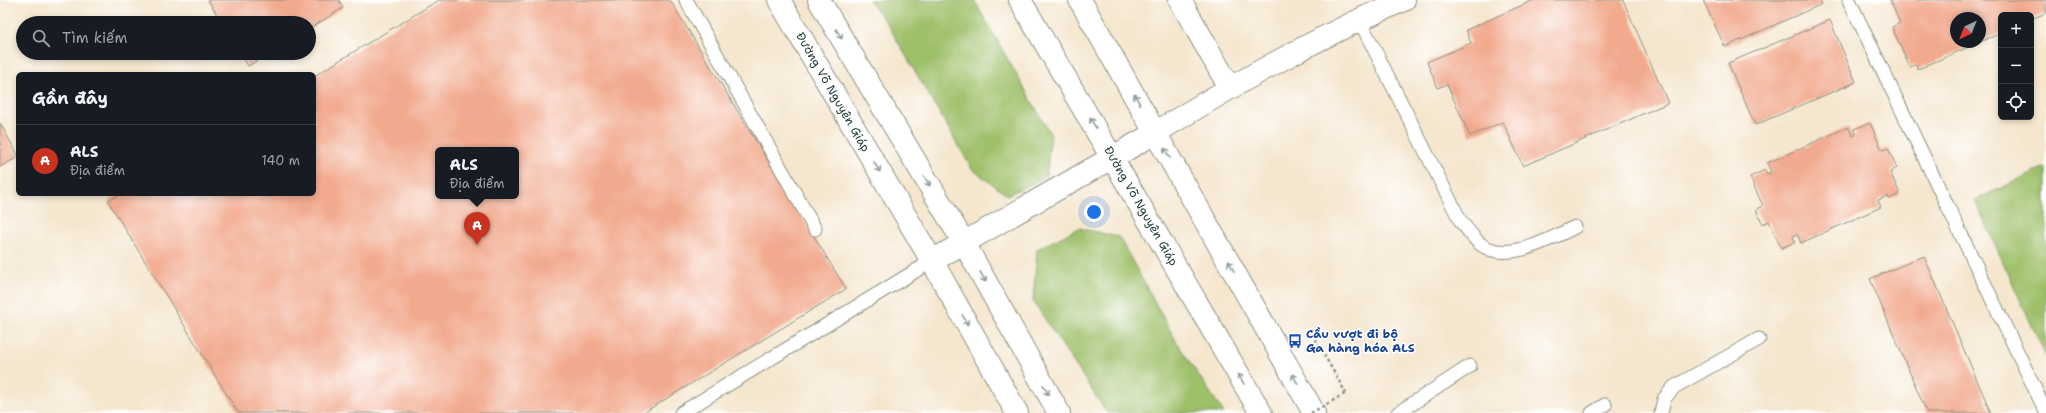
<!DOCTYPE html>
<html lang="vi">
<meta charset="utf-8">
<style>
body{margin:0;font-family:"Shantell Sans",sans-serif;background:#20242c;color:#f1f3f6}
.controls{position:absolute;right:12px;top:12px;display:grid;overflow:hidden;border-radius:6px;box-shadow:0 2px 6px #0003}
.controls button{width:36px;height:36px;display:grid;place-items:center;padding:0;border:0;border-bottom:1px solid #363941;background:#171b24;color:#f1f3f6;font:20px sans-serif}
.compass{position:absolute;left:1950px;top:12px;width:36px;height:36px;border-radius:50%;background:#171b24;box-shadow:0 2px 6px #0003;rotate:223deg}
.you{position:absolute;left:1094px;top:212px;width:14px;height:14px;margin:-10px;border:3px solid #fff;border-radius:50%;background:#1a73e8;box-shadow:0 0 0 6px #1a73e833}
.badge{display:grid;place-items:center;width:26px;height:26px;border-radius:50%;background:#c8321e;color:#fff;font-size:13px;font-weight:700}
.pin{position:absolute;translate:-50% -33px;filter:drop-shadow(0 1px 2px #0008)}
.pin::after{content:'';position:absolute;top:21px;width:14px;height:12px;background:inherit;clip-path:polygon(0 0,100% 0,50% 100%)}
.popup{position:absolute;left:435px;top:147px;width:84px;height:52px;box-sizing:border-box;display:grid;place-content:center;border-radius:6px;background:#171b24;filter:drop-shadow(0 1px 3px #0005);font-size:13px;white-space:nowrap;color:#9ea1a6}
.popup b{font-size:15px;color:#f1f3f6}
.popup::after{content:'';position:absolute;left:50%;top:100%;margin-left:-8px;border:8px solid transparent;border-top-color:#171b24}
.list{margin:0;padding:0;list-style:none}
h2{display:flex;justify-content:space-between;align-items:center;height:52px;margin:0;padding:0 16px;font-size:17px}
h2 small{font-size:13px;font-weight:400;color:#9ea1a6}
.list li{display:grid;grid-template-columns:26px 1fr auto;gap:12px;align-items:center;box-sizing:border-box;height:72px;padding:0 16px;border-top:1px solid #363941}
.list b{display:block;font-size:15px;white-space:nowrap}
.list p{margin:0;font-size:13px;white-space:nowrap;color:#9ea1a6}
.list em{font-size:13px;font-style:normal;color:#9ea1a6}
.icon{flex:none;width:22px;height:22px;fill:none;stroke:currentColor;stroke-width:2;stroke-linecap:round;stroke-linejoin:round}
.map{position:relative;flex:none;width:2046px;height:413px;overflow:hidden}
.search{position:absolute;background:#171b24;box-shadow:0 2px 6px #0003;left:16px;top:16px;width:300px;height:44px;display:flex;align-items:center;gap:10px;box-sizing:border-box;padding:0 14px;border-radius:22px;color:#9ea1a6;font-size:15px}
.panel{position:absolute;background:#171b24;box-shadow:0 2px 6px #0003;left:16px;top:72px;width:300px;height:124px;border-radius:6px}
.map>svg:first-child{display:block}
.green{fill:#9ec069;stroke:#5e7e4e}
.building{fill:#f2aa8e;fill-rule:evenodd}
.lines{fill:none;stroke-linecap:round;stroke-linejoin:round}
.service-casing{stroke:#8a9281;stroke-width:15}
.minor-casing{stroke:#8a9281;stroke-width:24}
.secondary-casing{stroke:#8a9281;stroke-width:24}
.trunk-casing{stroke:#8a9281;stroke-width:24}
.path{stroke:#8a9281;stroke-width:2.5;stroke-dasharray:3 3;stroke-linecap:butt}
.service{stroke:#fff;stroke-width:13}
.minor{stroke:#fff;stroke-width:22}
.secondary{stroke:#fff;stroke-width:22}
.trunk{stroke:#fff;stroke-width:22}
.path-bridge{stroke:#8a9281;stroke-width:2.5;stroke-dasharray:3 3;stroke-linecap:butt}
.oneway{stroke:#8f9e9a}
.labels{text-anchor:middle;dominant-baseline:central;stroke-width:3.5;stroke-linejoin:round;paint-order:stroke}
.street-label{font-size:12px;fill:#1f3d34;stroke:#fff}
.transit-label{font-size:12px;font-weight:bold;fill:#164399;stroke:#fff;text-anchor:start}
</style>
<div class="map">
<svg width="2046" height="413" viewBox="0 0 2046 413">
<rect width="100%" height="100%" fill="#fff"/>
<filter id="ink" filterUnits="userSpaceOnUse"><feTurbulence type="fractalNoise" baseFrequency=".025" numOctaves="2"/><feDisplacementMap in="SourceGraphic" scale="8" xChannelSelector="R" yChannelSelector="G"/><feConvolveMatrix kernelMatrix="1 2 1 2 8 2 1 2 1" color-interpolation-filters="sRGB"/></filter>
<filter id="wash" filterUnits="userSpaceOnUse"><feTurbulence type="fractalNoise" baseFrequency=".012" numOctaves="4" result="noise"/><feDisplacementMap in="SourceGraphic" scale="16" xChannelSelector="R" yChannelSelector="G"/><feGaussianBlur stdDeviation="0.9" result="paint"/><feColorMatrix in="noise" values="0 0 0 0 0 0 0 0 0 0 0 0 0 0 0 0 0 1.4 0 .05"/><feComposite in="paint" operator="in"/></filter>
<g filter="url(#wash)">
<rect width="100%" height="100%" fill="#f5e6ce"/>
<path class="green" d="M869,0H974L1051,135L1046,177L1007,195L972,169L888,25Z
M2046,167V357L1975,200Z
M1079,228L1119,237L1179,346L1224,413H1107L1033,301L1037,249Z"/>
<g id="blocks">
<path class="building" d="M208,0H339L343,8L309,29V23H222Z
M439,0H670L846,289L643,413H238L108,201L120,194H314V76ZM438,150H516V196H438Z
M1534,0H1623L1668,103L1523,166L1503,122L1470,136L1447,84L1438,88L1427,62L1471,43L1466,30Z
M1703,0H1820L1822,4L1725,47Z
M1890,0H2046V13L2031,19V15H2001V33L1980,42V18H1956V42H1980L1918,69L1916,64L1910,67L1892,27L1900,23Z
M1830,20L1856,82L1755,125L1728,63Z
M240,53H270L248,66Z
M0,123L18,155V157L0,167Z
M1870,123L1882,150L1888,148L1897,168L1890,172L1900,194L1889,199L1888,196L1878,200L1881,207L1801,243L1797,234L1793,236L1795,242L1781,248L1769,221L1763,224L1756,210L1763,206L1750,177L1765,170L1767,174L1771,172L1767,163L1848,127L1853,136L1856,134L1854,129Z
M1924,256L1991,413H1927L1870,279Z"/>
</g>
</g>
<g filter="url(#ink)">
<use href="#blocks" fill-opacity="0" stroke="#8a9281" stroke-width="1"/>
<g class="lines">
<defs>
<path id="service" d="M686,0L815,229
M1849,0L2046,412
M1359,19L1461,222C1467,229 1473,237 1479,243C1505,265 1550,239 1575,227
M681,413L932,261
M1398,413L1470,366
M1592,413L1605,405
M1661,413L1664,399L1674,387L1759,339"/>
<path id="minor" d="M1180,0L1230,88
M1155,133C1235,84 1317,37 1404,0"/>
<path id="secondary" d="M779,0L932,261L1017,413
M1080,0L1314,413"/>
<path id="trunk" d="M819,0L964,243L1059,413
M1020,0L1261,413
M932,261L1155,133"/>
</defs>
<use href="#service" class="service-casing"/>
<use href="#minor" class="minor-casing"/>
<use href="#secondary" class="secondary-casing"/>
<use href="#trunk" class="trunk-casing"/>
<path class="path" d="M1312,334L1346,393"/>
<use href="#service" class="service"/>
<use href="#minor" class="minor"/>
<use href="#secondary" class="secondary"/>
<use href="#trunk" class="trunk"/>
<path class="path-bridge" d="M1311,413L1346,393"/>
</g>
<defs><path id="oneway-shaft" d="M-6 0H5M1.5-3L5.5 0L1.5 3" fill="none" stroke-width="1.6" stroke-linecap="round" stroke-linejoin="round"/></defs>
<g class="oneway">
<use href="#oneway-shaft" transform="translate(839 34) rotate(59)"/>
<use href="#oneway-shaft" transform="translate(1137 99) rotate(-119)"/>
<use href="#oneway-shaft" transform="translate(1093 123) rotate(-121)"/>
<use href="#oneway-shaft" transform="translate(1167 153) rotate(-120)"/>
<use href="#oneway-shaft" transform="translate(877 167) rotate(60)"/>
<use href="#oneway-shaft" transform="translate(927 181) rotate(59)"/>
<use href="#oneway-shaft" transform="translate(1231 266) rotate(-119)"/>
<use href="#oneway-shaft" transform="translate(983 277) rotate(61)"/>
<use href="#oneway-shaft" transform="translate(965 320) rotate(61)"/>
<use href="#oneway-shaft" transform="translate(1241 379) rotate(-120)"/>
<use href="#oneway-shaft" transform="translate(1295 379) rotate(-119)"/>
<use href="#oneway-shaft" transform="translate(1046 390) rotate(61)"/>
</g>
</g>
<defs>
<symbol id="bus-bare" viewBox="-9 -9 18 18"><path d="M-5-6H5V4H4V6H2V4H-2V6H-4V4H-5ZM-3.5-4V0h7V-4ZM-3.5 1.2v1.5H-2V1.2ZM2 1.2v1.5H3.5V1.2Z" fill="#1a4fb4" stroke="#fff" stroke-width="2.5" paint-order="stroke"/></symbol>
</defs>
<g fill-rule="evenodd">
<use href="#bus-bare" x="1285" y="331" width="20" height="20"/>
</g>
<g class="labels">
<g class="street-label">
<text transform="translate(833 92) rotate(60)">Đường Võ Nguyên Giáp</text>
<text transform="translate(1141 206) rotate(60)">Đường Võ Nguyên Giáp</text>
</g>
<g class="transit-label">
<text x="1306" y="334">Cầu vượt đi bộ<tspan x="1306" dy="14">Ga hàng hóa ALS</tspan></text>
</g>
</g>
</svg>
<div class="controls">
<button>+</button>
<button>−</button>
<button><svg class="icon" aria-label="locate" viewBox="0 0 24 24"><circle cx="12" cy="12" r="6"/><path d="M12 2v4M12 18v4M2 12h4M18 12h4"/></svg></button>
</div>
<svg class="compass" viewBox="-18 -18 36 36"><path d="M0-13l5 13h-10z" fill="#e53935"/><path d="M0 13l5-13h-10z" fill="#9ea1a6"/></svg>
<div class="you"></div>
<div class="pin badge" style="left:477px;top:245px">A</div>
<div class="popup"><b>ALS</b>Địa điểm</div>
<div class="search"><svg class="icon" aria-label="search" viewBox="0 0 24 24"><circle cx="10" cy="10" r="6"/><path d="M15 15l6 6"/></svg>Tìm kiếm</div>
<section class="panel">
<h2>Gần đây<small></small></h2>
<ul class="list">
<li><span class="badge">A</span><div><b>ALS</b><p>Địa điểm</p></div><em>140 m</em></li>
</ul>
</section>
</div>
